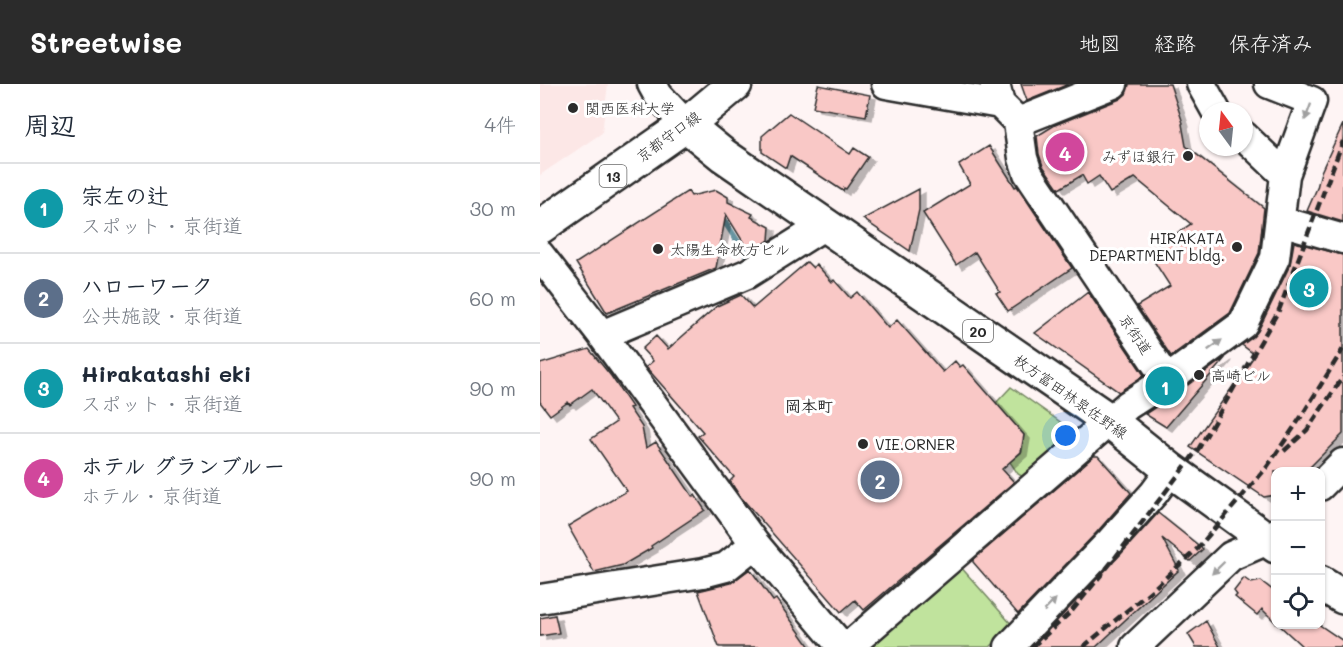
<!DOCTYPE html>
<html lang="ja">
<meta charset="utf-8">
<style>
body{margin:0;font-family:Mali,"Klee One",sans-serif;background:#f6f6f7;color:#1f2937}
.controls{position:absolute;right:18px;bottom:18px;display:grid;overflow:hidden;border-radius:12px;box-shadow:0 2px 4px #0004}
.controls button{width:54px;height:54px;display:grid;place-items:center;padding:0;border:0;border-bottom:2px solid #e0e1e3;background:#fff;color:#1f2937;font:30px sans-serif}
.compass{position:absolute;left:659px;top:18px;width:54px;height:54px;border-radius:50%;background:#fff;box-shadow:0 2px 4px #0004;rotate:345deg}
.you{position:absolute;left:526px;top:352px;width:21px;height:21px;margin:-15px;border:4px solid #fff;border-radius:50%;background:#1a73e8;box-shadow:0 0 0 9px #1a73e833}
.badge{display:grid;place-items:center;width:39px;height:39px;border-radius:50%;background:#2b2b2b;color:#fff;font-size:20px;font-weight:700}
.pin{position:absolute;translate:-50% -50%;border:3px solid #fff;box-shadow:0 2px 6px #0006}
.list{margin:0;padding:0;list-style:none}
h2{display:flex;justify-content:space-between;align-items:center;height:78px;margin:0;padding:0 24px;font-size:26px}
h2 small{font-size:20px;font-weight:400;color:#747a83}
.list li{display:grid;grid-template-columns:39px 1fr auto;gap:18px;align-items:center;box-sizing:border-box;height:90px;padding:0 24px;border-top:2px solid #e0e1e3}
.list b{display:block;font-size:22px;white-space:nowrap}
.list p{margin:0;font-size:20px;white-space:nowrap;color:#747a83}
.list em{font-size:20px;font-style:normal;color:#747a83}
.icon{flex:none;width:33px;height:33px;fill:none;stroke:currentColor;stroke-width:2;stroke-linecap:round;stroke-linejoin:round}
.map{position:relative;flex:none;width:803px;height:563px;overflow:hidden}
header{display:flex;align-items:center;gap:36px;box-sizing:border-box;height:84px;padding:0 30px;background:#2b2b2b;color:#fff}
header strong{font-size:28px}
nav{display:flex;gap:33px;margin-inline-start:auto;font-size:21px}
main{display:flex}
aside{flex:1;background:#fff}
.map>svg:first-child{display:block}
.built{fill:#fce7e6}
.green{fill:#c0e39d;stroke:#768764;stroke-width:1.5}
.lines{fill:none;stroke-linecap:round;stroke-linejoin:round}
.stream{stroke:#6795a1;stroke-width:6}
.building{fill:#f9c8c6;stroke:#2b2b2b;stroke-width:1.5;filter:url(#shadow)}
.minor-casing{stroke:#2b2b2b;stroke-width:33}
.major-casing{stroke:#2b2b2b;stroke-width:38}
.minor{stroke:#fff;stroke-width:28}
.major{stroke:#fff;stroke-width:33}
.rail{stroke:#2b2b2b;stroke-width:4.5;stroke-dasharray:9 4.5;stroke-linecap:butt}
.oneway{fill:#a0a0a0}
.poi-dot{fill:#2b2b2b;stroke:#fff;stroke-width:2}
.labels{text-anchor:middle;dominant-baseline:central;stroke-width:6;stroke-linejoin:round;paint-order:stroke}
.shield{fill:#fff;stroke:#6b6b6b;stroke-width:1.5}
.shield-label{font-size:14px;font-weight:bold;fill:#2b2b2b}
.poi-label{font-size:15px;fill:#2b2b2b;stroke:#fff;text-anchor:start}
.street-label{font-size:15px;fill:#2b2b2b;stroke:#fff}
.neighbourhood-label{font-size:16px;font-weight:bold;fill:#2b2b2b;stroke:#fff}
</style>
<header>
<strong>Streetwise</strong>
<nav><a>地図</a><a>経路</a><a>保存済み</a></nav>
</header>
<main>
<aside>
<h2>周辺<small>4件</small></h2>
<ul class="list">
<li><span class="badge" style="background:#0f9aa8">1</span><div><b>宗左の辻</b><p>スポット · 京街道</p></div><em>30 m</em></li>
<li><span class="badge" style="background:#5c6f8a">2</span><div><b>ハローワーク</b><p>公共施設 · 京街道</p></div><em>60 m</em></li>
<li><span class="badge" style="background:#0f9aa8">3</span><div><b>Hirakatashi eki</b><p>スポット · 京街道</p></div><em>90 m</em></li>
<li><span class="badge" style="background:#d1479c">4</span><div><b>ホテル グランブルー</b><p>ホテル · 京街道</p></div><em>90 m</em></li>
</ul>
</aside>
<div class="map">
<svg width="803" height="563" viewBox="0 0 803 563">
<defs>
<filter id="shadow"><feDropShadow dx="6" dy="4" stdDeviation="0" flood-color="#0004"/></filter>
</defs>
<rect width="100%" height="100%" fill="#fef4f4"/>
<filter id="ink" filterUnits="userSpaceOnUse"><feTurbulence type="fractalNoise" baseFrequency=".0167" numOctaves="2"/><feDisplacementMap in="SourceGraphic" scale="12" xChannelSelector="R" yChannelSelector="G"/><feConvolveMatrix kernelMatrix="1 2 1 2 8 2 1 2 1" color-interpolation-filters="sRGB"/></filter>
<g filter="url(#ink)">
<path class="built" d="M0,0H68L62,49L0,91Z"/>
<path class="green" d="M471,303L526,342L527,358L485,394L478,390L470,378L482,368L484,351L456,319Z
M419,481L473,542L450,563H323Z"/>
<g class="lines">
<path class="stream" d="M185,138L207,172"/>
</g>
<path class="building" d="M481,0H529L487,17Z
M589,0H630L643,39L642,40L646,62L724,124L719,169L690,229L631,272L597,222L630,202L608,168L651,140L595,94L570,109L559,92L547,100L542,91L519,105L503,82L499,70L497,52L515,41L580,15L586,10Z
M278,1L330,11L326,32L273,23Z
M249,29L310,70L314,64L328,73L306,105L304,104L303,107L250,72L246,84L222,68V52Z
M803,40V138L767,127L777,104L781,88Z
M449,62L475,103L477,102L532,184L468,227L456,209L460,208L435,168L416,181L383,129L430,100L419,81Z
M379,105V126L370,167L323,135Z
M176,106L188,113V118L213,130L211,133L230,143L229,156L215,166L205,161L186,130L176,184L67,229L36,179L148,107L151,112Z
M754,158L803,171V350L766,387H735V411L724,413L650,363L715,271L702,261L713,253L718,247L750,181Z
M267,178L273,184L276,180L292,198L294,196L310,214L317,208L348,244L357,236L403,288L415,277L420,283L423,281L484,351L481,368L462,385L474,398L324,526L315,516L301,528L199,411L190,397L194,393L158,352L163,348L106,283L113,277L102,265L116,252L128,265L177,222L201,211L213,224Z
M548,208L604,291L579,308L495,249Z
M49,265L71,292L92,323L89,324L102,343L106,364L116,358L153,413L155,411L165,426L111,462L112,464L83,481L54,488L28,442L87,407L51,355L76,338L52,305L30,321L28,318L10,331L0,318V280Z
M686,273L626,343L605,330L637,309Z
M554,372H558L591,409L557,448L478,530L433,478V476Z
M618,429L663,465L650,477L622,454L639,486L556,563H492L581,470Z
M210,485L233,517L236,515L270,563H179L158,507L191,499Z
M704,494L711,499L721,497L735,508V538L722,525L717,531L695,513L697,511L694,507Z
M15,531L19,549L0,552V534Z
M666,537L680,563H656L648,550Z
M738,540H778L803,557V563H763Z"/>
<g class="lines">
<defs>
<path id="minor" d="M112,0L118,11L146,41
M346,0L460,20
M455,0L460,20L478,38L483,74L488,89L627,296
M661,0L676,27
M478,38L573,0
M704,52L745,91L772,17L729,0
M755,141L803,155
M0,171L62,251L215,460L302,563
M62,251L207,190L285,141
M780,402L803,379
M0,515L163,489L186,483L215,460
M308,563L588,321L627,296L703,240L735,174L745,91
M469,563L569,459L614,409L631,386
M595,563L691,472L728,456L736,449"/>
<path id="major" d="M146,41L183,71L570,337L631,386L736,462
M0,143L146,41L195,0
M780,499L803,513"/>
</defs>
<use href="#minor" class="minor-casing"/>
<use href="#major" class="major-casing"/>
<use href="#minor" class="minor"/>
<use href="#major" class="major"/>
<path class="rail" d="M744,367L767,346L803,293
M492,563L531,528L574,475L659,364L739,226L803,57
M543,563L612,506L657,465L727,383L761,333L803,265"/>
</g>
<defs><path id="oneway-solid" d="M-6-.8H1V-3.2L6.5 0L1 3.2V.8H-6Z" transform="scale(1.5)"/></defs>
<g class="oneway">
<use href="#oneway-solid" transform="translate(768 28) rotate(110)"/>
<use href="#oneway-solid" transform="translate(675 261) rotate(-36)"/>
<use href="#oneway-solid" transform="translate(678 484) rotate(136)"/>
<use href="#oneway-solid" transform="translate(510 521) rotate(-46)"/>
</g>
</g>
<g class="poi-dot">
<circle cx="33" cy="24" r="6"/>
<circle cx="648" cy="72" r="6"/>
<circle cx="697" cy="163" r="6"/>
<circle cx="118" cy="165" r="6"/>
<circle cx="659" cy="291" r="6"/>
<circle cx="323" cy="360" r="6"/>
</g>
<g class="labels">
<g class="shield">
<rect x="59.5" y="81" width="27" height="22" rx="4.5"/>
<rect x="423" y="236" width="30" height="22" rx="4.5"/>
</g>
<g class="shield-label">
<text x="73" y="92">13</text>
<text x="438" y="247">20</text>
</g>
<g class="poi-label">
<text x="45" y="24">関西医科大学</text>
<text x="636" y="72" text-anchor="end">みずほ銀行</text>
<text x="685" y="154" text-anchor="end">HIRAKATA<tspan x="685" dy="17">DEPARTMENT bldg.</tspan></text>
<text x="130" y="165">太陽生命枚方ビル</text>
<text x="671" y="291">高崎ビル</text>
<text x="335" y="360">VIE.ORNER</text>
</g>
<g class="street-label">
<text transform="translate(128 52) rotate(-36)">京都守口線</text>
<text transform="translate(596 250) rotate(56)">京街道</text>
<text transform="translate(531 312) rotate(35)">枚方富田林泉佐野線</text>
</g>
<g class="neighbourhood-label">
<text x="269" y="321">岡本町</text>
</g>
</g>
</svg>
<div class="controls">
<button>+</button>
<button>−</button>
<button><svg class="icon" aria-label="locate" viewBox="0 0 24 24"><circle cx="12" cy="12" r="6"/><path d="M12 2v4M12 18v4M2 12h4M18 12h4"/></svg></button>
</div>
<svg class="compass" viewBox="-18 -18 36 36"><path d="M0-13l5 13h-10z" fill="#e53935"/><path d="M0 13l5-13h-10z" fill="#747a83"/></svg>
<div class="you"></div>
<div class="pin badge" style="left:625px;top:302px;background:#0f9aa8">1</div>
<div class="pin badge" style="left:340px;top:396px;background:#5c6f8a">2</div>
<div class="pin badge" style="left:769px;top:204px;background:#0f9aa8">3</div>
<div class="pin badge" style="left:525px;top:68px;background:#d1479c">4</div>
</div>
</main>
